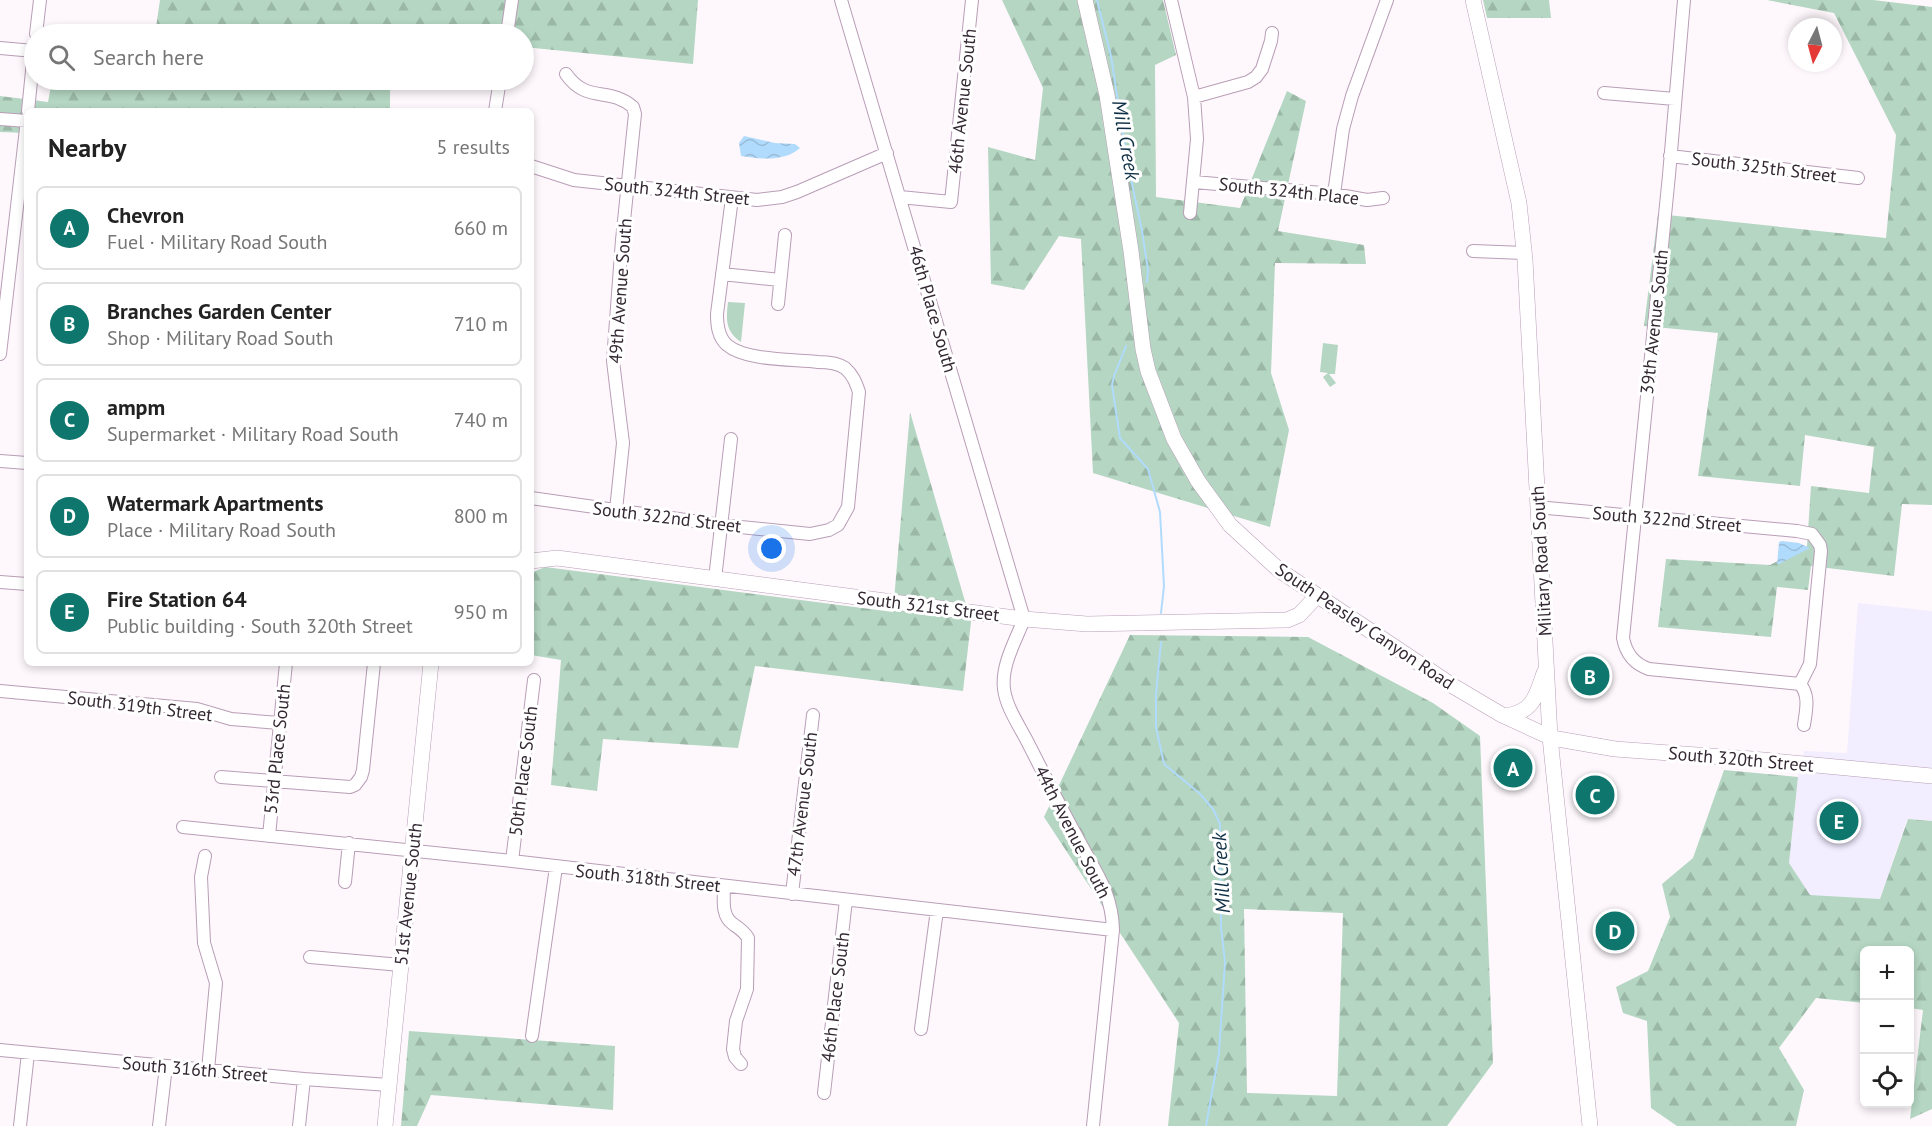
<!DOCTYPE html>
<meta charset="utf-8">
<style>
body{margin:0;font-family:"PT Sans",sans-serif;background:#f2f2f2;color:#222}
.controls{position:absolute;right:18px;bottom:18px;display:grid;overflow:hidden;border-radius:9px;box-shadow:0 3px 9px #0003}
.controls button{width:54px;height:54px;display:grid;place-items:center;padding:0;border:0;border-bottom:2px solid #e0e0e0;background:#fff;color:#222;font:30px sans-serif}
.compass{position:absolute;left:1788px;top:18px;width:54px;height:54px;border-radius:50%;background:#fff;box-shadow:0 3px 9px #0003;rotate:186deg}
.you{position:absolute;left:772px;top:549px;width:21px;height:21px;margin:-15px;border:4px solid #fff;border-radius:50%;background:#1a73e8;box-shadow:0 0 0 9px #1a73e833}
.badge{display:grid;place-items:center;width:39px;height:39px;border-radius:50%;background:#0f766e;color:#fff;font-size:20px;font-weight:700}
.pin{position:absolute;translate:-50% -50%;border:3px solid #fff;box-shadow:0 2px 6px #0006}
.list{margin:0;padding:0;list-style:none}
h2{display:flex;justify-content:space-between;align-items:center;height:78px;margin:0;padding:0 24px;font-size:26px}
h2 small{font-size:20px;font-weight:400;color:#767676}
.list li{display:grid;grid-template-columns:39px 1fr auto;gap:18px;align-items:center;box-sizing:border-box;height:84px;margin:0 12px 12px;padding:0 12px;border:2px solid #e0e0e0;border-radius:9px}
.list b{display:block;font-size:22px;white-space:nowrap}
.list p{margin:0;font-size:20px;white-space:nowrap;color:#767676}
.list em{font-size:20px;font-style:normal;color:#767676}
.icon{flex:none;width:33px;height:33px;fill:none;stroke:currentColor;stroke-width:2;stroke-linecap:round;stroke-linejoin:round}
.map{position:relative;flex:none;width:1932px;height:1126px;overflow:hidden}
.search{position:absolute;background:#fff;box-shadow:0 3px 9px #0003;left:24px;top:24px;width:510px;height:66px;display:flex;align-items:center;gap:15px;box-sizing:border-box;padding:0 21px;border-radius:33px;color:#767676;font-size:22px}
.panel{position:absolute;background:#fff;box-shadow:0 3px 9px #0003;left:24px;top:108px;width:510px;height:558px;border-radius:9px}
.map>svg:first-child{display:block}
.commercial{fill:#f2edff}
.forest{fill:url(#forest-firs);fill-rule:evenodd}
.park{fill:#b4d6c2}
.water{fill:url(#water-waves)}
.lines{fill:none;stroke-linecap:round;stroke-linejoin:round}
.stream{stroke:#b1dbfc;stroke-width:2}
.minor-casing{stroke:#b89eb6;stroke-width:14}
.major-casing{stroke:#b89eb6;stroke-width:16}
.minor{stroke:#fff;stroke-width:12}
.major{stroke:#fff;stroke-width:15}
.labels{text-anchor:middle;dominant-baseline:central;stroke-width:6;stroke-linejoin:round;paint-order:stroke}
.street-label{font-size:18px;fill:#342933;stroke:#fff}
.water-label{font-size:20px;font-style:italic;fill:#0f3046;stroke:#fff}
</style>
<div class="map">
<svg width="1932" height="1126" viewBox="0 0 1932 1126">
<defs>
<pattern id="forest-firs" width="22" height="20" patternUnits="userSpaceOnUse" patternTransform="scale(1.5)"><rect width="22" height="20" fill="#b4d6c2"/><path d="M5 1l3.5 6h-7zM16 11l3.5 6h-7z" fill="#9bb8a7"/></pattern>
<pattern id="water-waves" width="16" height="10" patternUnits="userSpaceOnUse" patternTransform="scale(1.5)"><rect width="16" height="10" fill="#b1dbfc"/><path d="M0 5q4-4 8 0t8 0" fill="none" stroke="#99bcd8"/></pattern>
</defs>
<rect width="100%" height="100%" fill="#fef8fd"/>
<path class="commercial" d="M1858,603L1932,611V821L1907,819L1880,899L1810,895L1789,863L1798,777L1804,751L1847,753Z"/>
<path class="forest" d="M160,0H698L693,64L524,47V34H155Z
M1002,0H1163L1176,55L1155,65L1156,197L1240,208L1287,91L1306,101L1278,231L1364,245L1366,264L1275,263L1271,373L1289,430L1270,527L1093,473L1081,239L1059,236L1024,290L991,284L988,147L1035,160L1043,88Z
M1483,0H1549L1551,18H1487Z
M1767,0H1873L1932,7V505L1902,504L1894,576L1811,566L1808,590L1777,587L1771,637L1658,627L1666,559L1770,565L1807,546L1811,486L1869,493L1874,447L1805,435L1800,486L1698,476L1718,333L1644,326L1658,214L1886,238L1896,135L1834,13Z
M52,80H390V111H27V133L0,132V96L48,102Z
M910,412L971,622L963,691L755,666L738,748L603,739L597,791L551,785L561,660L531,655V573L545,567L893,612Z
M1130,635L1308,637L1433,703L1480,736L1493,1063L1447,1126H1168L1179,1023L1044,817ZM1244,909L1343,913L1337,1096L1247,1093Z
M1724,770L1798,777L1789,863L1810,895L1880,899L1908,819L1932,821V1109L1910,1119L1923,1010L1910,1008V950H1864V1003L1816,998L1779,1048L1804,1090L1796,1126H1677L1651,1108L1647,1021L1623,1013L1616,987L1648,971L1670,917L1662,884L1693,858Z
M409,1031L615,1046L613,1110L431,1095L417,1126H401Z"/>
<path class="park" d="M728,302L745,303L741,342C725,331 726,319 728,302Z
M1323,343L1338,345L1335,374H1329L1336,383L1330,387L1323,377L1328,373L1320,372Z"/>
<path class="water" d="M744,136L775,143L795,144L800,148C785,162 759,159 741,156L739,143Z
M1782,541L1799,543L1810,548L1779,564H1777L1779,542Z"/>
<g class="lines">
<path class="stream" d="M1097,0L1111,56L1127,160L1142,231L1148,270L1147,282
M1126,346L1114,376L1112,385L1120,438L1148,469L1160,512L1164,586L1161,613
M1161,642L1156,694V727L1164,764L1199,793L1213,809L1220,824L1221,928L1225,962L1219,1053L1206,1126"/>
<defs>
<path id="minor" d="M841,0L1024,619C1016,640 1001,665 1004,689C1006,706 1018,724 1026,739C1043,772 1059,805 1077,837C1094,870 1112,891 1113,930L1093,1126
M1171,0L1194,97L1197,139L1190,213
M1684,0L1669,175L1623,638C1626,654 1634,664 1649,669L1800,684
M36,34L40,0
M507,34L512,0
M0,48L34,51L28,111
M566,74C587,104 609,86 633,107L635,114L622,240L613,361L623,443L616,510
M1604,93L1675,99
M1194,97L1248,82L1256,77L1262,69L1271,41L1272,33
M495,111L500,80
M0,119L27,121
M1670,156L1858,178
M531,166L574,180L757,200L782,197L797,192L887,153
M1194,182L1334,194L1367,200L1383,198
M1334,194L1343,129L1352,96L1387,0
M900,197L951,202L972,0
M1473,251L1524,253
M722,274L780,280
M778,304L785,235
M0,354L27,120
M0,461L27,463
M531,498L721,525L810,534L829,530L838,525L848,507L859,392C856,383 853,375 845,368C838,363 827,362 818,362C793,359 746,361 727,345C718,337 717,325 717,314L732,198
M1537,507L1797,531L1812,534L1820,545L1821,551L1810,664L1800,684
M715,579L731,439
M0,582L27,584
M1800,684C1810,696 1806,710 1804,725
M0,691L197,709L231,719L279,723
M221,777L350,787L355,785L361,777L363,770L374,663
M183,827L512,861L1113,930
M269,836L286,663
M205,856L201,877L204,943L216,983L208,1070
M512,861L534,680
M345,882L349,843
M724,886C724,899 721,916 733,924C740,929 744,931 748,938L747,989L736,1021L733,1049L735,1057L741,1064
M792,894L813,715
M310,957L401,965
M921,1029L937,910
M532,1036L556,867
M0,1050L304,1079L389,1085
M824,1093L846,900
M20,1126L28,1053
M159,1126L166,1066
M299,1126L304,1079"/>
<path id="major" d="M1085,0L1107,95L1131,251L1143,349L1148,371L1174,439L1198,481L1230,525L1279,570L1453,686L1502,715L1552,738L1615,749L1752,759L1932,776
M1473,0L1519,203L1525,260L1550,737L1590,1126
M531,561L557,558L1024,619L1087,624L1287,620L1299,615L1317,596
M1505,716C1533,712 1536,697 1544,673
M385,1126L431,663"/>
</defs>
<use href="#minor" class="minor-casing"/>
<use href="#major" class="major-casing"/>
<use href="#minor" class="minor"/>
<use href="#major" class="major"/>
</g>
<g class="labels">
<g class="street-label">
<text transform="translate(962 101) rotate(-84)">46th Avenue South</text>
<text transform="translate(1764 167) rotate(7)">South 325th Street</text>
<text transform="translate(677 191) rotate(6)">South 324th Street</text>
<text transform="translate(1289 191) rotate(6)">South 324th Place</text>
<text transform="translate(620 291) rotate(-86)">49th Avenue South</text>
<text transform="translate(933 309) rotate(74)">46th Place South</text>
<text transform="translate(1654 322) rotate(-84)">39th Avenue South</text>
<text transform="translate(667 517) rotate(7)">South 322nd Street</text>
<text transform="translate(1667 519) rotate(5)">South 322nd Street</text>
<text transform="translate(1541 561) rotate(-93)">Military Road South</text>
<text transform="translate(928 606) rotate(7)">South 321st Street</text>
<text transform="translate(1365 626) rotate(34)">South Peasley Canyon Road</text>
<text transform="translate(140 706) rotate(7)">South 319th Street</text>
<text transform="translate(277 749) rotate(-84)">53rd Place South</text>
<text transform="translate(1741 759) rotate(5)">South 320th Street</text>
<text transform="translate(523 771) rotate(-83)">50th Place South</text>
<text transform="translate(802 804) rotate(-83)">47th Avenue South</text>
<text transform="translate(1073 832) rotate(63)">44th Avenue South</text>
<text transform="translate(648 878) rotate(6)">South 318th Street</text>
<text transform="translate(408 894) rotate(-84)">51st Avenue South</text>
<text transform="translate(835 997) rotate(-83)">46th Place South</text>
<text transform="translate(195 1069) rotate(5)">South 316th Street</text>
</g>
<g class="water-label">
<text transform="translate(1126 140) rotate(80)">Mill Creek</text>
<text transform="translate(1221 873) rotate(-93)">Mill Creek</text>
</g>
</g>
</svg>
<div class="controls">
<button>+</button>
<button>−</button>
<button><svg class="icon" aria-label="locate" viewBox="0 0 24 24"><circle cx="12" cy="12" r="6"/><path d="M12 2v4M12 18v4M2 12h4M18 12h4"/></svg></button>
</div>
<svg class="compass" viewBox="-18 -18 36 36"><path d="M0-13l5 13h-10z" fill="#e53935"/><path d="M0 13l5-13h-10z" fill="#767676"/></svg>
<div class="you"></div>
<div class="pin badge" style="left:1513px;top:768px">A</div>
<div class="pin badge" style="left:1590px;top:676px">B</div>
<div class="pin badge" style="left:1595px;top:795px">C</div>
<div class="pin badge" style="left:1615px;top:931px">D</div>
<div class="pin badge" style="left:1839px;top:821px">E</div>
<div class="search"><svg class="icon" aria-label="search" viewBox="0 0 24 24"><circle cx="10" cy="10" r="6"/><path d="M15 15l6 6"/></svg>Search here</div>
<section class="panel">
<h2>Nearby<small>5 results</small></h2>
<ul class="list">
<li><span class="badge">A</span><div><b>Chevron</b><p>Fuel · Military Road South</p></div><em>660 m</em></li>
<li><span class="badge">B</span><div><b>Branches Garden Center</b><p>Shop · Military Road South</p></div><em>710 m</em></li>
<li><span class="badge">C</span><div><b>ampm</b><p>Supermarket · Military Road South</p></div><em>740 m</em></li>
<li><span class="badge">D</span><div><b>Watermark Apartments</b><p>Place · Military Road South</p></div><em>800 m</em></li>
<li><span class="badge">E</span><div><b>Fire Station 64</b><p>Public building · South 320th Street</p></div><em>950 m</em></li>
</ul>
</section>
</div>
